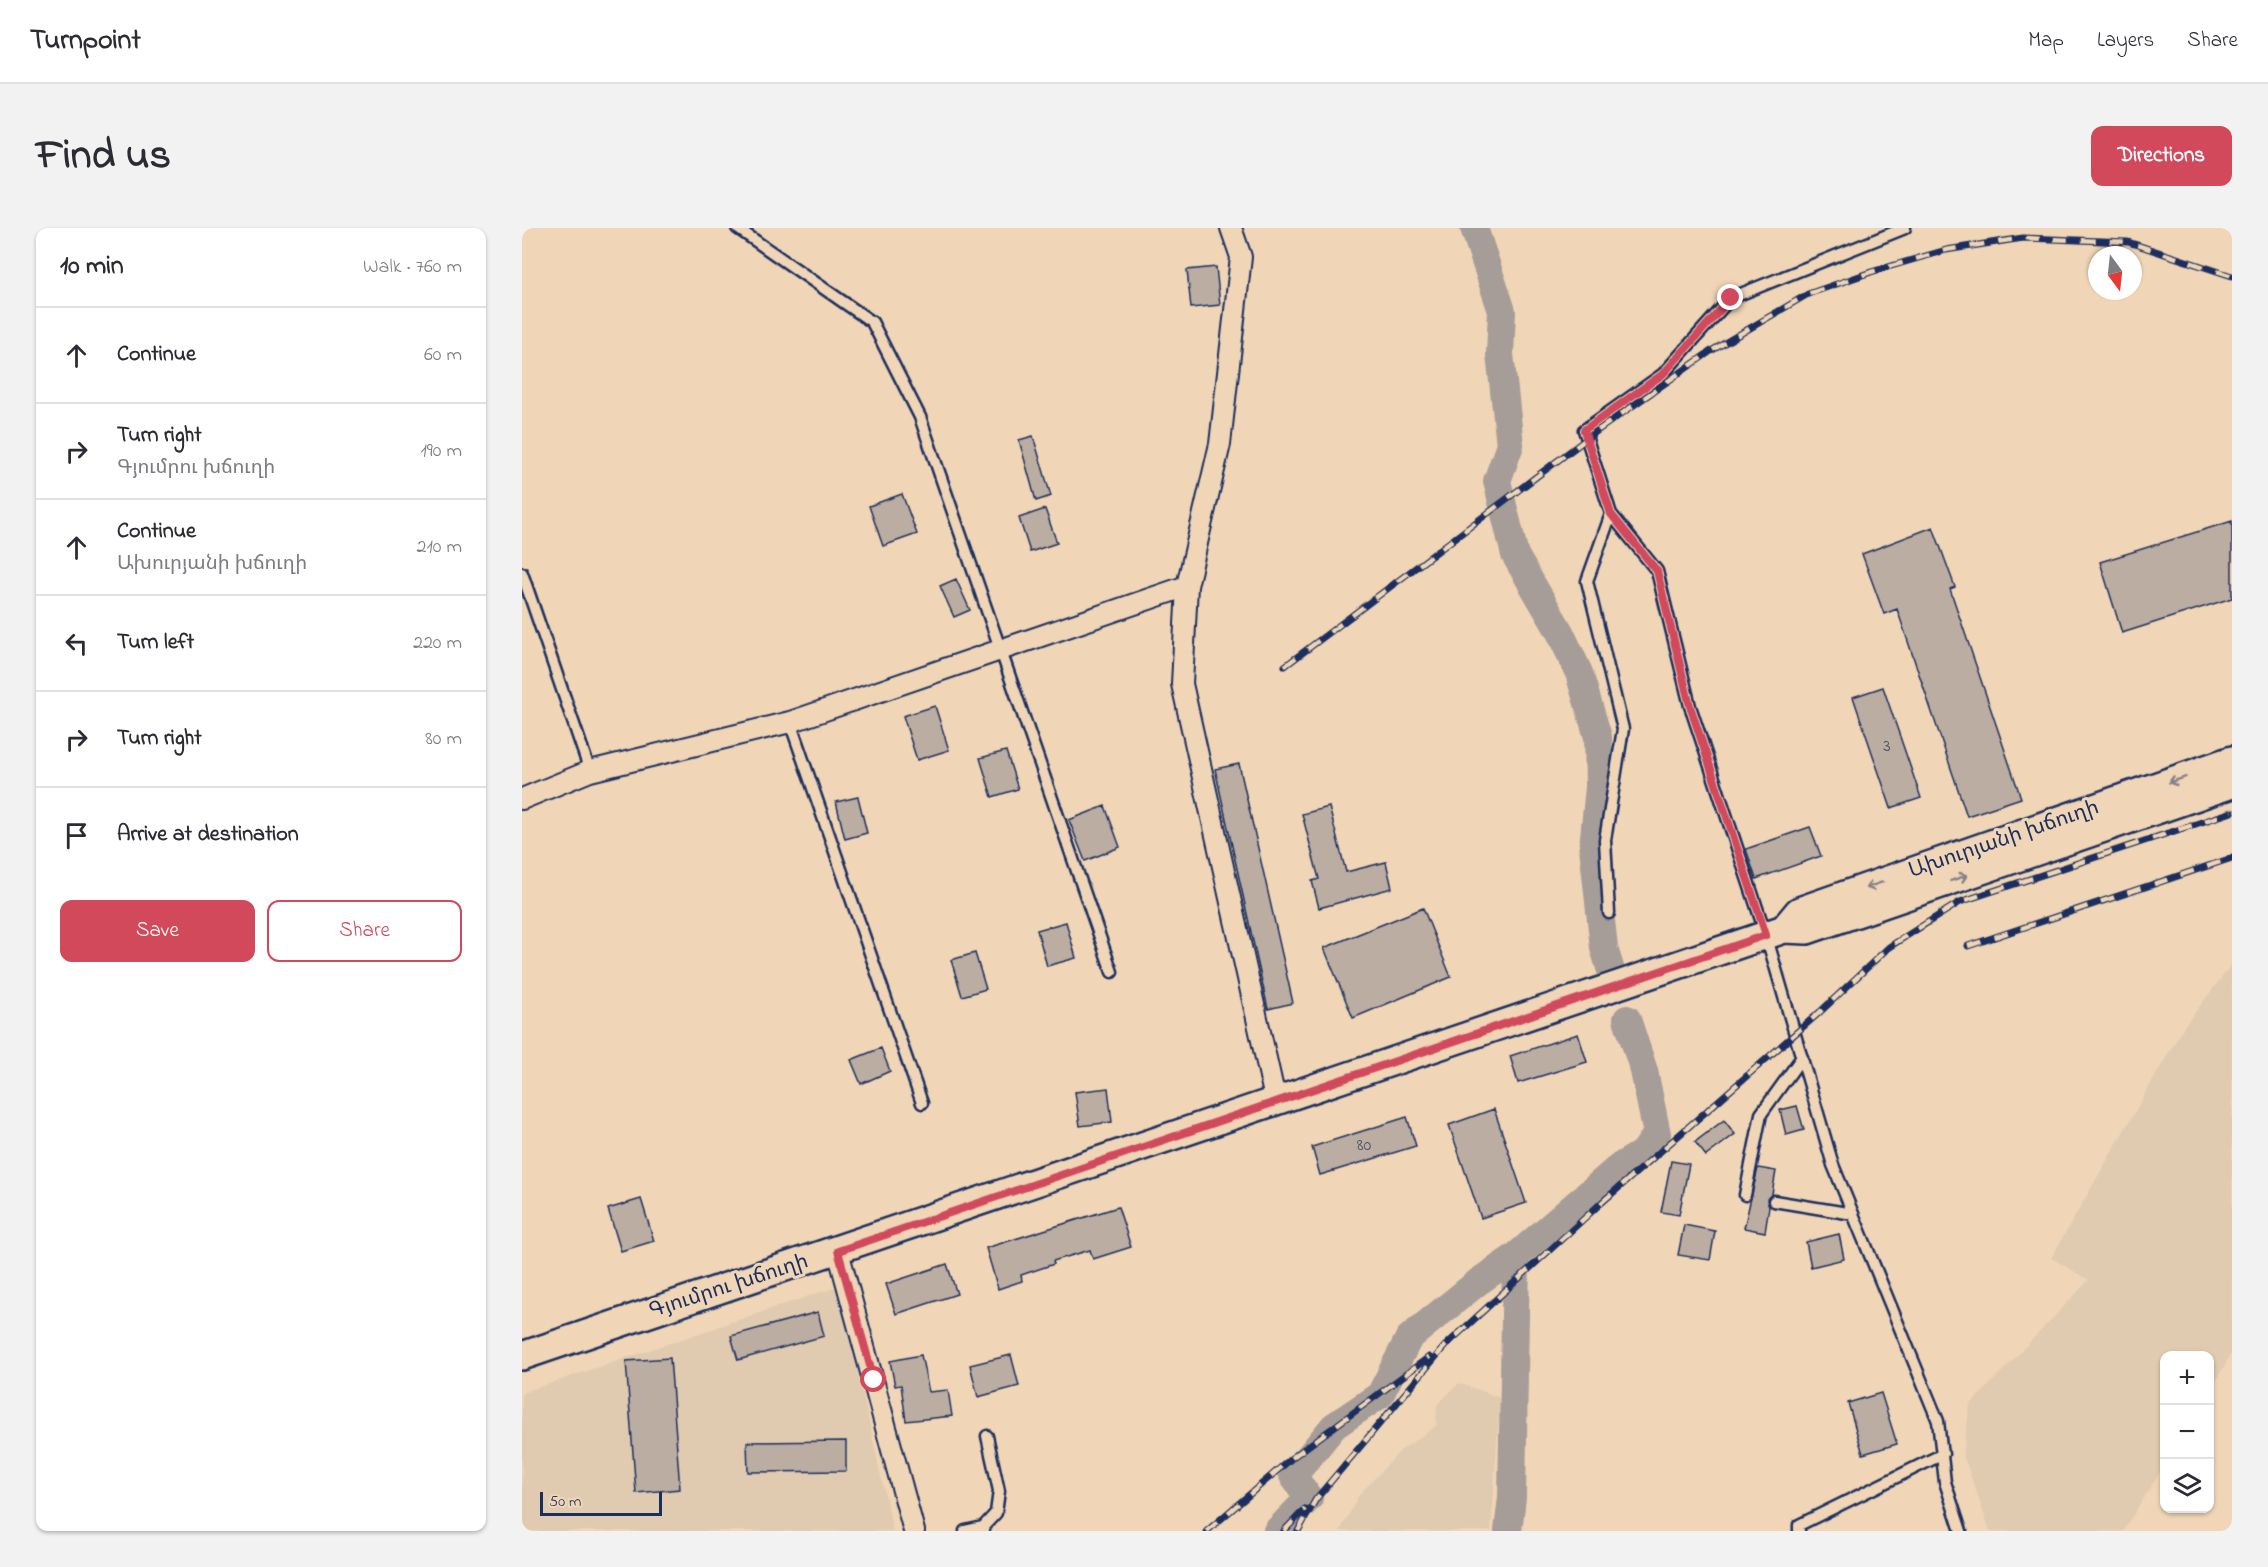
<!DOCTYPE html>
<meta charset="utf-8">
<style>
body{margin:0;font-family:"Indie Flower","Noto Sans Armenian",sans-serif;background:#f2f2f3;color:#2b2b33}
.controls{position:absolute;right:18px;bottom:18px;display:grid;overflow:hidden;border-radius:12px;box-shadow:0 2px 4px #0004}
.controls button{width:54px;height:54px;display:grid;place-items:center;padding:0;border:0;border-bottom:2px solid #e1e1e2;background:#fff;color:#2b2b33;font:30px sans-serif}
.compass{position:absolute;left:1566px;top:18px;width:54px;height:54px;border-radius:50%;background:#fff;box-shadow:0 2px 4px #0004;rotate:165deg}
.scale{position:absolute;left:18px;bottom:15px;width:122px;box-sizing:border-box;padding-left:6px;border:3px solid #1b2f5e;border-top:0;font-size:16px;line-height:21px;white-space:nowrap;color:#1b2f5e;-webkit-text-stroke:4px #f0d6b7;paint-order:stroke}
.stop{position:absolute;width:18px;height:18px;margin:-14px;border:4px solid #d1495b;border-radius:50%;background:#fff}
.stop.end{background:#d1495b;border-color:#fff;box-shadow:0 2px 6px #0008}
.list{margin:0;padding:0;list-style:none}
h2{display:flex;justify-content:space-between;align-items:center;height:78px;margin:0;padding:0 24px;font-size:26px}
h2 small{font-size:20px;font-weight:400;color:#7c7c81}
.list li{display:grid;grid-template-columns:39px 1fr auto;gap:18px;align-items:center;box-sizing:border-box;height:96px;padding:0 24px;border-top:2px solid #e1e1e2}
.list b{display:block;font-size:22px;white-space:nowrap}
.list p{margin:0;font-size:20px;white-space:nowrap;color:#7c7c81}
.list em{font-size:20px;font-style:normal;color:#7c7c81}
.actions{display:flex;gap:12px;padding:18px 24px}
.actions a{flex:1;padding:14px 0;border:2px solid #d1495b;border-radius:12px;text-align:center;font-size:21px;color:#d1495b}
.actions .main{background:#d1495b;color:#fff}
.icon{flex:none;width:33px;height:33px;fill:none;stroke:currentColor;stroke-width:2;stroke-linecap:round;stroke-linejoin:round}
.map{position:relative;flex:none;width:1710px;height:1303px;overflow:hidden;border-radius:12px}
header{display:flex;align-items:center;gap:36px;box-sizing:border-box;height:84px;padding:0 30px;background:#fff;border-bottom:2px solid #e1e1e2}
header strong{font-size:28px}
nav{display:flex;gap:33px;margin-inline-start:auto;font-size:21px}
.intro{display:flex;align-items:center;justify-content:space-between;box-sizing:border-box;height:144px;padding:0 36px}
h1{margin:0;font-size:42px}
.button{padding:15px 27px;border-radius:12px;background:#d1495b;color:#fff;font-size:21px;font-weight:700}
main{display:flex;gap:36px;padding:0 36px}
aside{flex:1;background:#fff;border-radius:12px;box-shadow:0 2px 4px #0004}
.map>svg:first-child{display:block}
.built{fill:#e0cab0}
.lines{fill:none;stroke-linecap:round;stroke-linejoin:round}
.river{stroke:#a79d98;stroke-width:28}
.building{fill:#bbada1;stroke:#1b2f5e;stroke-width:1.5}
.service-casing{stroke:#1b2f5e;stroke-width:15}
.minor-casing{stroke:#1b2f5e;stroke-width:24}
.secondary-casing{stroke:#1b2f5e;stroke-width:32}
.service{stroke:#f0d6b7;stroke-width:10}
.minor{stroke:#f0d6b7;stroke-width:20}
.secondary{stroke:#f0d6b7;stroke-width:27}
.rail-casing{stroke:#1b2f5e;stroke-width:7}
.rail{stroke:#f0d6b7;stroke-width:4.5;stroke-dasharray:14;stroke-linecap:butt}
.oneway{stroke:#86828a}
.route{stroke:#d1495b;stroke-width:8}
.labels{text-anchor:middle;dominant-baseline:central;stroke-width:6;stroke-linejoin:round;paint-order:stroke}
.number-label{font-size:18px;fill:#434e6f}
.street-label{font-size:21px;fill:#1b2f5e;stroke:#f0d6b7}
</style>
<header>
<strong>Turnpoint</strong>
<nav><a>Map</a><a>Layers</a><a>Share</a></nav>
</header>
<div class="intro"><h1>Find us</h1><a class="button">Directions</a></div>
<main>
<aside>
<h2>10 min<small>Walk · 760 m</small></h2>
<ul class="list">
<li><svg class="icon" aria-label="ahead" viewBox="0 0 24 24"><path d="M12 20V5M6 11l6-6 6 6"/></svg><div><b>Continue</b></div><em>60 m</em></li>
<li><svg class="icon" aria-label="right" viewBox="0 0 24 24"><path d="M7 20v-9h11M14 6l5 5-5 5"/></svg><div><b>Turn right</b><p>Գյումրու խճուղի</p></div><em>190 m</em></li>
<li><svg class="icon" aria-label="ahead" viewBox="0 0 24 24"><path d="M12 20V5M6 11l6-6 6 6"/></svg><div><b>Continue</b><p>Ախուրյանի խճուղի</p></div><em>210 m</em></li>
<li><svg class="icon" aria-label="left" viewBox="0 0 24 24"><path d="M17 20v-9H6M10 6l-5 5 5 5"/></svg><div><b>Turn left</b></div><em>220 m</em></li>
<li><svg class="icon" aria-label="right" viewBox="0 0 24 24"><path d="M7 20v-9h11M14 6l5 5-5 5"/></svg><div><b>Turn right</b></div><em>80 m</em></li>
<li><svg class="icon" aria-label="arrive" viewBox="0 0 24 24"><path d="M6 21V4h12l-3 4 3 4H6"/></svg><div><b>Arrive at destination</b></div></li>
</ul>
<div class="actions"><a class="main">Save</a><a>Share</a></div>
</aside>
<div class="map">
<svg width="1710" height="1303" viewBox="0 0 1710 1303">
<rect width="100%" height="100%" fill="#f0d6b7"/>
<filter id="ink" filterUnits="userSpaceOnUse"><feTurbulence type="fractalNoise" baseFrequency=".0167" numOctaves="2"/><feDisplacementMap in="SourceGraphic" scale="12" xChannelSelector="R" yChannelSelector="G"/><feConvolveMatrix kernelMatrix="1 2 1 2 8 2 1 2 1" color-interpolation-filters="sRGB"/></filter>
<g filter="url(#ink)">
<path class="built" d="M1710,736V1124L1688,1163V1128H1642V1238L1601,1303H1468L1441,1226L1448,1177L1567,1052L1529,1030L1661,800Z
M317,1058L371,1303H0V1165Z
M937,1155L978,1170L969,1303H818L837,1267L879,1222L914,1198L915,1177Z"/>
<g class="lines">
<path class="river" d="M952,0L980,83L978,126L988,217L975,253L993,327L1038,404L1057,445L1076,509L1077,559L1071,619L1082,720L1090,746
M755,1303L787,1270L771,1248L812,1198L858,1167L887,1110L956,1054L994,1028L1097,939L1122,924L1135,906L1122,843L1105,791
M986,1303L990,1269L994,1028"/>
</g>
<path class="building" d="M694,39L698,77L669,80L665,42Z
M511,208L529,268L514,273L497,212Z
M380,266L395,306L361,318L347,278Z
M523,281L535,315L508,324L497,290Z
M1710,293V370L1600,405L1578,334Z
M1411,299L1433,359L1428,361L1499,570L1445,588L1375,381L1362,386L1340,326Z
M434,351L448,382L432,389L418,358Z
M1361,459L1399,570L1369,580L1331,469Z
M413,478L427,522L395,532L381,488Z
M484,523L496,561L470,569L458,530Z
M717,536L771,775L746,781L693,541Z
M336,569L345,605L323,611L314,574Z
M583,578L598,619L563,633L547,592Z
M807,579L824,644L864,634L870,660L797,680L790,653L797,651L780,586Z
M1288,599L1299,628L1234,651L1224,621Z
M901,680L929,749L831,790L802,720Z
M544,694L554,730L525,738L515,702Z
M453,725L464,761L440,768L429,732Z
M1056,806L1065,834L996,855L988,828Z
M359,820L368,843L339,856L329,832Z
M586,860L590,894L558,898L553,864Z
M1275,878L1282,902L1264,907L1258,882Z
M972,881L1004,975L959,990L927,897Z
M885,889L894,918L798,947L790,919Z
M1202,892L1213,906L1184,928L1173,914Z
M1149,933L1167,936L1157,987L1139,984Z
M1236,940L1254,943L1250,966L1245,971L1247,979L1243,1004L1222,1000Z
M119,971L132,1013L99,1023L86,981Z
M596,979L609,1019L571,1031L568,1022L531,1033L532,1036L499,1047L500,1053L476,1061L464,1020Z
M1162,997L1193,1003L1188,1032L1156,1027Z
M1317,1006L1322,1031L1289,1039L1284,1014Z
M425,1036L435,1066L374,1086L364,1056Z
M296,1084L302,1108L216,1132L209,1108Z
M399,1127L407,1164L426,1162L430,1188L384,1193L379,1157L373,1158L368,1133Z
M489,1127L497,1158L456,1169L448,1137Z
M148,1130L158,1261L114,1265L104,1133Z
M1359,1165L1375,1216L1341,1226L1326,1175Z
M324,1213V1243L226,1244L225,1214Z"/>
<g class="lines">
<defs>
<path id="service" d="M215,0L350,94L398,189L590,744
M1383,0L1209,70L1141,146L1062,202L1089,286L1135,343L1168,478L1244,707L1311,937L1416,1193L1423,1254L1439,1303
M0,345L68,543
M268,494L400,875
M1087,685L1083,612L1101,501L1065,353L1089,286
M1223,967L1239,886L1280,829
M1252,973L1331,986
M461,1299L474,1285L477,1263L465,1208
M443,1303L461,1299V1303
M1277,1303V1297L1421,1226"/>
<path id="minor" d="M709,0L719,29L698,216L665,358L660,456L754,875
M0,571L68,543L268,494L665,358
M316,1023L392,1303"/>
<path id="secondary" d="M1262,701L1277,683L1710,532
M0,1128L1262,701L1285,702L1710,556"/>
</defs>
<use href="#service" class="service-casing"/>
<use href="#minor" class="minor-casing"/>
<use href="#secondary" class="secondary-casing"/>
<use href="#service" class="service"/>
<use href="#minor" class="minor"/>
<use href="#secondary" class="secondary"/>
<defs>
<path id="rail" d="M763,438L1075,203L1189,123L1286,66L1349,44L1424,22L1501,10L1606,14L1710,48
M1446,718L1710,630
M685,1303L771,1229L907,1129
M762,1303L783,1281
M776,1303L794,1271L923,1118L1078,976L1298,784L1367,719L1438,674L1710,584"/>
</defs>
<use href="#rail" class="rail-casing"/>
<use href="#rail" class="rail"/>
</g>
<defs><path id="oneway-shaft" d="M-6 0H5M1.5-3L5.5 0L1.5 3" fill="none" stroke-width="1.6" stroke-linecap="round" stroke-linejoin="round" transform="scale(1.5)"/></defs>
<g class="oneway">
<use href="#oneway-shaft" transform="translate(1655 552) rotate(161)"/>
<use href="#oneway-shaft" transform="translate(1437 650) rotate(-19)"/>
<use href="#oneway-shaft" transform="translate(1352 657) rotate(161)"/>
</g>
</g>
<g class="lines" filter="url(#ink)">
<path class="route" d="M352,1152L316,1023L1244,707L1168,478L1135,343L1089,286L1062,202L1141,146L1209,70"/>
</g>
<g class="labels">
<g class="number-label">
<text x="1365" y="519">3</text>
<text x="842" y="918">80</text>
</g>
<g class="street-label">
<text transform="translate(1482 612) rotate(-19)">Ախուրյանի խճուղի</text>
<text transform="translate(207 1059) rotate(-18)">Գյումրու խճուղի</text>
</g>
</g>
</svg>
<div class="controls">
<button>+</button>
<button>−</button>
<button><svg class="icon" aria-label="layers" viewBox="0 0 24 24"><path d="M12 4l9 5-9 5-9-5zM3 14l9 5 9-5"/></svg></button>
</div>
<svg class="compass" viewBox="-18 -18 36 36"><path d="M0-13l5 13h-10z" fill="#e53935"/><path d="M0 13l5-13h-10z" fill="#7c7c81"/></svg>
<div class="scale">50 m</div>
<div class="stop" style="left:352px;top:1152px"></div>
<div class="stop end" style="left:1209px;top:70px"></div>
</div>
</main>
